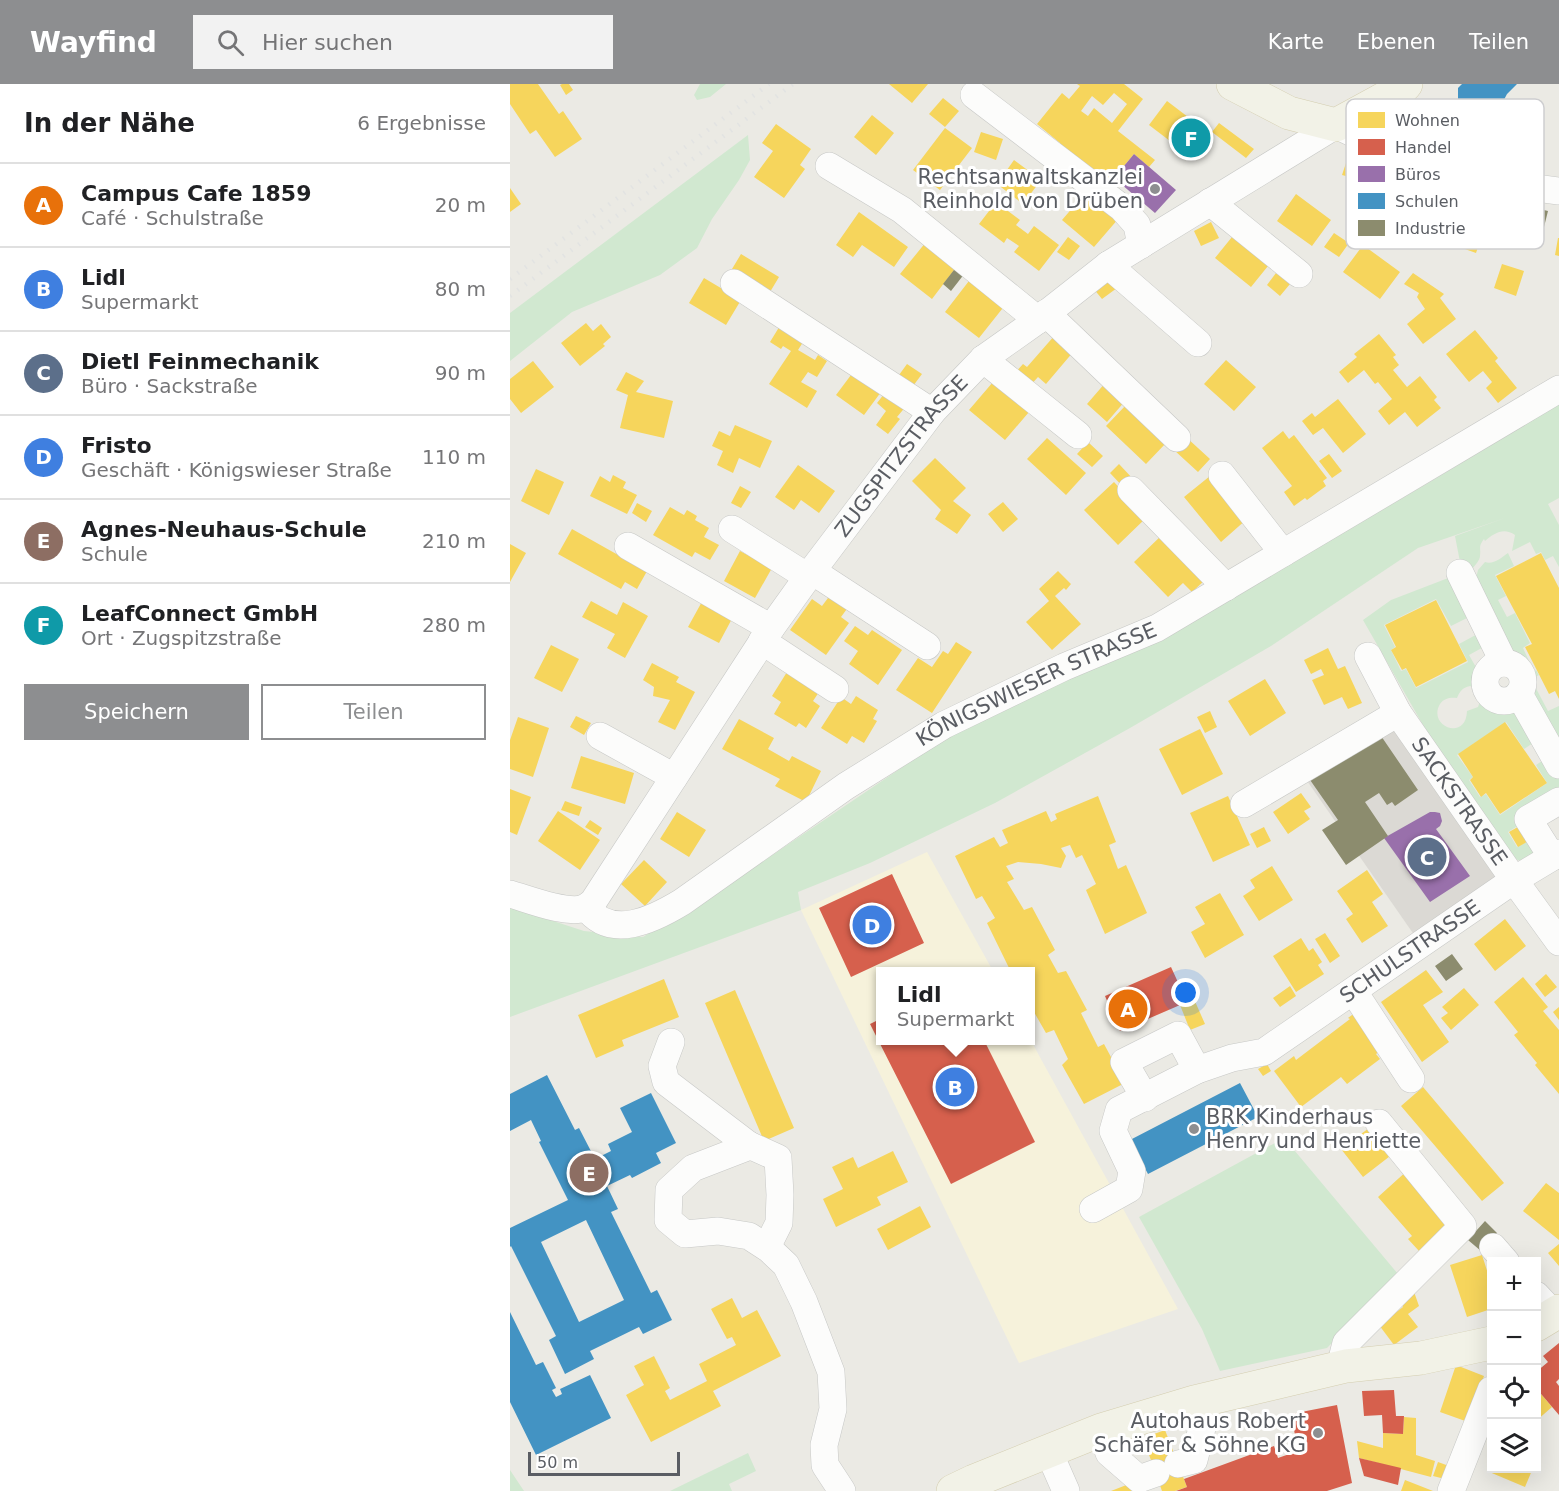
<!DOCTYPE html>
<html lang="de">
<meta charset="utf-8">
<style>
body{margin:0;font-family:"DejaVu Sans",sans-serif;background:#f2f2f2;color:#202124}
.controls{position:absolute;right:18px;bottom:18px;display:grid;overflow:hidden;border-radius:0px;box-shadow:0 6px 24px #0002}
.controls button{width:54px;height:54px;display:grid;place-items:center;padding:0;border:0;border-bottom:2px solid #e0e0e0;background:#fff;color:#202124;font:30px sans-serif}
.scale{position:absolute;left:18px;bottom:15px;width:152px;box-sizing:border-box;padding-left:6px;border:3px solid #5a5d63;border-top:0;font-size:16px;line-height:21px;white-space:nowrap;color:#5a5d63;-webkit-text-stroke:4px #fff;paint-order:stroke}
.you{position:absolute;left:676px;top:909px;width:21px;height:21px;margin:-15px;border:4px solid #fff;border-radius:50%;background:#1a73e8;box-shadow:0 0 0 9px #1a73e833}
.badge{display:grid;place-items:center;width:39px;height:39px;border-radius:50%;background:#8d8e90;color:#fff;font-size:20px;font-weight:700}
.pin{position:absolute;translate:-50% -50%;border:3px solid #fff;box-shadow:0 2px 6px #0006}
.popup{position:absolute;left:366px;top:883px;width:159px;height:78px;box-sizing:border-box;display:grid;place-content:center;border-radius:0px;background:#fff;filter:drop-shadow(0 2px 4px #0005);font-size:20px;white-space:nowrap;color:#757577}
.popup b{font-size:22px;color:#202124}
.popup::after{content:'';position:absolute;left:50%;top:100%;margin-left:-12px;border:12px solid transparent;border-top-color:#fff}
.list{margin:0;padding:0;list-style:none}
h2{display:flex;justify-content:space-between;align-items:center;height:78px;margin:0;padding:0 24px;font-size:26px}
h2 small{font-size:20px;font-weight:400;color:#757577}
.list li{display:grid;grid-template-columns:39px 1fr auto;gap:18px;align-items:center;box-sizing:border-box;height:84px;padding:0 24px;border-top:2px solid #e0e0e0}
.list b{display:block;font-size:22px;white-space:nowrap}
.list p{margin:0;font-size:20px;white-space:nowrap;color:#757577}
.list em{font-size:20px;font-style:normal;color:#757577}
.actions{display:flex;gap:12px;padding:18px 24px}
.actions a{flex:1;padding:14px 0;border:2px solid #8d8e90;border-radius:0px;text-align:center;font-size:21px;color:#8d8e90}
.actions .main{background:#8d8e90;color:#fff}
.icon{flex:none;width:33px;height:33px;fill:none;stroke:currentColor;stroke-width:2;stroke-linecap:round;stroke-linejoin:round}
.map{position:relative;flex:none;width:1049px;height:1407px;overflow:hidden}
header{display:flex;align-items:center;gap:36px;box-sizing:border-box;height:84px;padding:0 30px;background:#8d8e90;color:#fff}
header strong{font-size:28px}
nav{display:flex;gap:33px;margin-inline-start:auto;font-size:21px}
.search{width:420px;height:54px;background:#f2f2f2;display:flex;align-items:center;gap:15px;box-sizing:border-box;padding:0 21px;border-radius:0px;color:#757577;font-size:22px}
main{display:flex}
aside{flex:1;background:#fff}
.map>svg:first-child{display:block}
.commercial{fill:#f6f2db}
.industrial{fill:#dbd9d4}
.green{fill:#d1e8d0}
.homes{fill:#f6d55c;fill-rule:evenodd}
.shops{fill:#d6604d}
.offices{fill:#9970ab}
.schools{fill:#4393c3;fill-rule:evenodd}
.industry{fill:#8c8c6e}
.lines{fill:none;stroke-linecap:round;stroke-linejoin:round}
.minor-casing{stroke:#c7c8c6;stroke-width:28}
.major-casing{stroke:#d4ceb0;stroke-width:34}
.minor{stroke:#fcfcfb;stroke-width:27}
.major{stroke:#f2f2e7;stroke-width:33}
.rail{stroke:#e2e3e2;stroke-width:4.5;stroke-dasharray:1.5 8;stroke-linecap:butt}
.poi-dot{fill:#8d8e90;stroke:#fff;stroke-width:2}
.labels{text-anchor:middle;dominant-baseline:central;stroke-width:6;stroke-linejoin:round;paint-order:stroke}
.poi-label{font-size:21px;fill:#5a5d63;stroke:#fff;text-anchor:end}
.street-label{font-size:21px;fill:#5a5d63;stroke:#fff}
.key{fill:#fff;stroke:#ceced0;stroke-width:1.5}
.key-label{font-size:16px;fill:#5a5d63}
</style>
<header>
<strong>Wayfind</strong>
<div class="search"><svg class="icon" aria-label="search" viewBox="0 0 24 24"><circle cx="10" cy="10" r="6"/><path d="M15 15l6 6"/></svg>Hier suchen</div>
<nav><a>Karte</a><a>Ebenen</a><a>Teilen</a></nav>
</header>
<main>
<aside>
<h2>In der Nähe<small>6 Ergebnisse</small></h2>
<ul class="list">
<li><span class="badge" style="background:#e8710a">A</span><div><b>Campus Cafe 1859</b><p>Café · Schulstraße</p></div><em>20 m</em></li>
<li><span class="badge" style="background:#3f7fe0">B</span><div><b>Lidl</b><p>Supermarkt</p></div><em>80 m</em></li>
<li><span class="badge" style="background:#5c6f8a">C</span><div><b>Dietl Feinmechanik</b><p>Büro · Sackstraße</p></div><em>90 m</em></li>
<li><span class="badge" style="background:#3f7fe0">D</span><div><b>Fristo</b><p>Geschäft · Königswieser Straße</p></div><em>110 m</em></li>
<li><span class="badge" style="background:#8d6e63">E</span><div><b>Agnes-Neuhaus-Schule</b><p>Schule</p></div><em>210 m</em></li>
<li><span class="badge" style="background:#0f9aa8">F</span><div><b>LeafConnect GmbH</b><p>Ort · Zugspitzstraße</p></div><em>280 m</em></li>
</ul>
<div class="actions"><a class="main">Speichern</a><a>Teilen</a></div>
</aside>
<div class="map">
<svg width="1049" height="1407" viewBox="0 0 1049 1407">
<rect width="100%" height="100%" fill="#ebeae4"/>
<path class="commercial" d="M417,768L483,887L370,888V956H520V955L668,1225L509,1279L291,826Z"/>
<path class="industrial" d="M886,631L996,796L907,855L793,691Z"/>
<path class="green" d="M190,0H216L200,13L187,16L184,11Z
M238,51L240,76L229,96L202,135L187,164L150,191L62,228L0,277V229Z
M1049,320V414L1038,420L1049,441V483L1043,472L1035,476L1031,468L1026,470L1020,458L1002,467L1005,451C994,443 984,449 975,457L974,455C968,463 971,463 970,472C970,476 965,481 963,484L950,478L945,452L995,434L908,464L761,562L620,644L485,719L360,779L288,808L291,826L0,933V823L74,847L133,853L249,780L437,653L706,523L918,399Z
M998,469L1004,482L985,491L996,512L988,516L997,533L1005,529L1020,559L1013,564L1020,579L1012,583L1006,579L965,498L968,486L975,478C983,481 991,474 998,469Z
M946,491L965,530L941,542L926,515L874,541L885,563L881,566L891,587L896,585L906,604L958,578L949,560L973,547L979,560L959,571L971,592L972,608L960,602C952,604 950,607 947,614C941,613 934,614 930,620C917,642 956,658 957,627L968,623L972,612L974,611C984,623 994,617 1005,624C1010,628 1024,649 1029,655L1014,665L996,638L947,671L963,693L959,696L970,713L976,710L990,731L1037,699L1026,681L1038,673L1049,693V709L1011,740L998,748L1007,763L1022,755L1029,767L1012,777L1004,775L917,648L853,536L881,516Z
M1026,586L1029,591L1021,595L1038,627L1049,622V673L1016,604V592Z
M774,1054L888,1190L817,1264L710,1287L692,1245L629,1133Z
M238,1369L246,1387L219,1400L222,1407H160Z
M0,1386L14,1407H0Z"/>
<path class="homes" d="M0,0H28L49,30L53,27L72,55L45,73L26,46L20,50L0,20Z
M52,0H59L63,6L56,11L50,1Z
M379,0H418L402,19Z
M567,0H614L633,15L608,47L645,76L639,83L624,70L604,94L612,101L610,103L590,87L582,97L544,67L550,59L527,40L552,9L559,15L570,2ZM604,9L617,20L602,39L584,24L578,32L571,27L582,12L593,21Z
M433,14L449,27L435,43L419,30Z
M657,17L699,49L681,73L639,41Z
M362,31L384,49L366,71L344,53Z
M709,39L744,65L736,74L702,48Z
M266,40L301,65L290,81L295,85L274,114L244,93L263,67L252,59Z
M435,44L462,64L430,106L403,86Z
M471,48L493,55L486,76L464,68Z
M504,76L531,96L513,120L487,100Z
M836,79L851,83L853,79L917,99L911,120L897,116L893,127L842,110L847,95L832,91Z
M0,104L11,120L0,128Z
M577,107L609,134L584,163L552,136Z
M928,108L991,130L992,126L1003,129L995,152L985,148L980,161L970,157L966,169L952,164L956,153L929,144L934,129L922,125Z
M786,110L821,136L802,162L767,137Z
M486,118L510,136L506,141L518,150L524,142L549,161L529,187L504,168L509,162L497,154L494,159L469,140Z
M349,128L398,163L384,183L352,161L343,173L326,161Z
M701,138L709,154L691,162L684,147Z
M726,148L762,177L741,203L705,174Z
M824,149L839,159L829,173L814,163Z
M558,153L570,162L559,176L547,168Z
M1048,154H1049V172L1045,171Z
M416,158L447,182L422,215L390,190Z
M853,161L890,188L870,215L833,188Z
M231,170L269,193L260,208L222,185Z
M992,180L1014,187L1006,212L984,204Z
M766,189L780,200L770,212L757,201Z
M903,189L934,210L930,214L946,235L913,260L897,240L915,225L907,213L909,209L894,200Z
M462,193L496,220L469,254L435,228Z
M599,193L607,204L592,215L583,204Z
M194,194L231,216L216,241L179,219Z
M76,239L83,247L91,240L101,253L93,260L95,262L70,282L51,259Z
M271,240L295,255L288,266L305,276L308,271L317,277L307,293L298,288L291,298L307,307L297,324L259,300L281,267L273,262L271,265L260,258Z
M965,246L988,274L985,277L1007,304L988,319L976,304L982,298L973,287L959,298L936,270Z
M869,250L886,271L883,273L889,281L883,286L897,303L910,292L927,313L924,316L931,324L907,343L895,328L879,341L868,327L882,315L868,298L865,300L854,286L838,299L829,288L847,273L844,270Z
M545,251L564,267L536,300L528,293L519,303L504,290L513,280L517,283Z
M716,276L746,303L724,327L694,300Z
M23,277L44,303L11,329L0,315V295Z
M397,280L412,290L403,302L389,291Z
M344,287L371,308L354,331L326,311Z
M116,288L134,297L126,308L163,317L154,354L110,344L118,311L106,306Z
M483,298L519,328L495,356L459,326Z
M596,298L616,316L597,338L577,320Z
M378,305L397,321L387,333L390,335L378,350L366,341L376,327L367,319Z
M828,315L856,350L833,369L813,344L803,351L792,337L802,329L805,333Z
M616,321L656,359L636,380L596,342Z
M225,341L262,357L250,384L229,374L223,389L207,381L213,367L202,362L209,347L220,352Z
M773,347L779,355L784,351L817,394L813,397L816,402L797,416L795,414L784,422L774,408L782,402L752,364Z
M676,353L700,375L688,388L664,366Z
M537,354L576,389L556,411L517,375Z
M578,358L593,372L582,383L567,370Z
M819,370L832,387L822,394L809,377Z
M425,374L456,404L443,417L461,431L447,450L425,435L431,426L402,397Z
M609,380L624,396L615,405L600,389Z
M288,381L325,407L309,429L291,416L284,426L265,413Z
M26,385L54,398L39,431L11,417Z
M103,391L116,398L113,404L127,411L117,430L80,412L90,392L100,398Z
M700,392L737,435L711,458L674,413Z
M604,398L637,433L608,461L574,426Z
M230,402L241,408L231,424L221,419Z
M493,418L508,435L493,448L478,430Z
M127,419L142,427L136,438L122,429Z
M160,423L174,431L177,426L187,432L185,436L199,444L194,453L209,461L200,476L185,468L182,473L143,451Z
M62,445L117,476L141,480L127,505L115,498L111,505L48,470Z
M654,449L695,496L682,508L673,499L658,513L624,478Z
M0,460L16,469L0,498Z
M230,467L262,484L245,514L214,497Z
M1031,469L1049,504V615L1045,607L1039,610L1015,563L1022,560L986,492Z
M548,487L561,500L556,506L554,504L545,512L571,540L542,566L516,538L539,517L529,505Z
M324,506L342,518L331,533L339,539L316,571L280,546L302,515L312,522Z
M194,514L224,531L209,559L178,543Z
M926,516L957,577L906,603L896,584L892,586L881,566L886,563L875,541Z
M81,517L107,531L113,518L138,532L115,574L97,564L105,550L72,533Z
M345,542L358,551L362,546L392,566L368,601L339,580L348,567L334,557Z
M446,558L462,568L422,629L386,606L408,574L422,583L433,567L438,570Z
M41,561L69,575L52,608L24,594Z
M818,564L828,585L835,582L852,619L838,625L832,613L814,621L802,596L814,591L811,585L801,590L794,576Z
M142,579L169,593L166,598L185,608L165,646L148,638L160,616L143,612L144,603L133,596Z
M277,588L309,608L303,617L310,622L296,644L289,639L286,643L264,630L271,618L262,612Z
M755,595L776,629L740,652L718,617Z
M346,612L368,626L363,635L367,637L354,659L342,652L337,660L311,644L331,613L341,620Z
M700,627L707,643L695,649L687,633Z
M66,632L81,639L74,651L60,643Z
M8,633L39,644L23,693L0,685V656Z
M229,635L264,654L258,665L279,677L282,672L311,687L296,718L265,702L270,695L212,665Z
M995,638L1037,699L990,730L976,709L971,713L960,696L963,693L948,670Z
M690,645L713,690L672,711L649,665Z
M71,672L124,689L115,720L61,704Z
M0,705L21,713L7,751L0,748Z
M791,709L801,723L794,727L800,735L778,750L763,728Z
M588,712L606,758L599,761L608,785L616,781L637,829L595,850L576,806L586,800L572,771L566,774L560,761L551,764L556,772L551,784L531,780L508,778L496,782L504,795L497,798L514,826L522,823L545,866L538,871L548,889L556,887L577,926L571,929L588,963L594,960L615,999L574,1020L552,981L558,975L544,946L536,949L520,921V888H501L477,839L485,834L472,812L466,815L445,772L484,753L490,763L498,759L492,746L536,727L541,738L547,735L545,730Z
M718,712L740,761L703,778L680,729Z
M55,717L72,723L69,732L51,726Z
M48,727L90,756L70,786L28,757Z
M167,728L196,746L179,773L150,755Z
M80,736L92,744L88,751L75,743Z
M1013,740L1022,755L1008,763L999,748Z
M754,743L761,757L747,764L740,750Z
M134,776L157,798L135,822L111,800Z
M762,782L783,816L749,837L733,812L745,804L740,796Z
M857,786L873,810L862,818L878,842L852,859L836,835L843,830L827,807Z
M710,809L734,851L695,874L681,848L695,840L685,823Z
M995,835L1016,862L985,887L964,860Z
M815,849L830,872L820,879L805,855Z
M791,854L799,867L803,864L812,878L808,881L814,890L786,908L763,872Z
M916,886L933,908L913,921L939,958L912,978L871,918Z
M1036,890L1047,903L1035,913L1025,900Z
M1013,893L1038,923L1033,927L1049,946V1010L1025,981L1027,979L1004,951L1008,948L984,918Z
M154,895L169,933L112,956L114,962L86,974L68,931Z
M780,902L786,912L770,923L763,914Z
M954,904L969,921L941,946L931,934L938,929L932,923Z
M225,906L284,1044L254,1057L195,919Z
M680,906L695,940L680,946L670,921L677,918L672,909Z
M1049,923V936L1043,928Z
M846,928L874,964L866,970L870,975L837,1000L831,993L791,1023L764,987L784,972L786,976L840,935L838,934Z
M757,980L761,987L753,992L748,985Z
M913,1003L994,1099L972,1117L891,1022Z
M863,1041L884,1069L853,1093L831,1065Z
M383,1067L398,1098L367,1113L371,1121L326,1143L313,1115L333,1105L322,1083L343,1073L348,1084Z
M899,1085L940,1140L909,1167L898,1155L902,1152L868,1113Z
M1036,1099L1049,1109V1156L1013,1127Z
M410,1122L421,1143L378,1166L367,1145Z
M1049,1160V1182L1038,1169Z
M972,1171L981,1199V1225L957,1233L940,1181Z
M903,1205L909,1222L898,1230L908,1243L884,1261L869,1241L893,1223L890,1217Z
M222,1214L232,1234L247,1226L271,1272L203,1307L211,1322L141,1358L116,1311L134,1301L124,1282L144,1272L160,1304L155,1307L160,1316L197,1297L189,1280L226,1261L222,1253L217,1255L201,1225Z
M946,1281L974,1292L958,1338L930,1328Z
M1026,1304L1042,1323L1026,1337Z
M894,1333L906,1334V1371L925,1377L921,1393L849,1374L847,1357L873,1364V1349L893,1350Z
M655,1346L677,1403L665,1407H652L633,1354Z
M928,1378L939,1382L935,1395L923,1392Z
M981,1378V1384H1023L1015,1403L977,1387Z
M895,1396L923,1407H891Z
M624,1398L628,1407H601Z"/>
<path class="shops" d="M382,790L414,859L341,893L309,824Z
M661,883L677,918L610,947L595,912Z
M370,935V956H474L525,1058L441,1100L360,940Z
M1049,1259V1295L1046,1298L1049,1302V1331L1026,1304V1288L1038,1278L1033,1272Z
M884,1306L886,1332H894L893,1350L873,1349L872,1331L854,1332L852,1307Z
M827,1321L842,1399L817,1407H666L677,1403L674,1395L764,1362L768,1374L788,1367L781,1330Z
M849,1374L891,1384L888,1401L854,1392Z"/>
<path class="offices" d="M624,70L666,106L645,129L604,94Z
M920,728H925L930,729L932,737L930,742L926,745L960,792L920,818L874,754Z"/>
<path class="schools" d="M952,0H1007L997,10L986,31H948V4Z
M37,991L65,1046L69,1044L85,1075L101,1067L98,1060L122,1048L110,1024L141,1009L166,1059L146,1069L151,1079L122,1094L120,1091L97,1102L108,1125L101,1128L141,1209L147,1206L162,1236L133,1250L129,1243L80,1267L84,1275L55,1290L39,1256L46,1252L1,1162L0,1163V1144L58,1116L29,1058L31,1057L21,1036L0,1047V1010ZM76,1136L114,1216L69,1238L31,1158Z
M730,999L748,1033L638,1090L620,1056Z
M0,1228L26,1281L33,1278L46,1304L42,1306L46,1313L52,1310L50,1305L80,1291L101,1334L26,1371L0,1318Z"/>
<path class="industry" d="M1017,122L1038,127L1033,147L1012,142Z
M447,182L455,189L441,207L433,200Z
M867,646L908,706L885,722L882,718L877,721L869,709L855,718L878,752L836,781L812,746L828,736L798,693Z
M942,870L953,885L936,897L925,882Z
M975,1137L987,1149L971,1167L958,1156Z"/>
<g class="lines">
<defs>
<g id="minor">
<path d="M464,11L612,124L627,141L631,161"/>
<path d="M319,82L392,126L528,236"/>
<path d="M700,118L789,190"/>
<path d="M598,181L688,259"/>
<path d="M224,199L422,328"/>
<path d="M536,229L667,354"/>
<path d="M473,275L568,351"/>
<path d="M712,391L773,469"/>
<path d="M621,406L716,503"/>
<path d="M222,445L298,493"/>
<path d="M118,462L261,544"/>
<path d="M302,487L417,562"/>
<path d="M950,489L994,579"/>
<path d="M252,557L325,605"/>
<path id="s1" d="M858,572L888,629L1004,796L1049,858"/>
<circle cx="994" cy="598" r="19"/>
<path d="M1009,610L1049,681"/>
<path d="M90,652L164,693"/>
<path d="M734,720L888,629"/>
<path d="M1042,773L1018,735L1049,717"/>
<path id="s2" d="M0,810C18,815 57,831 75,824C77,823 81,819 83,818L261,544L302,487L422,328L473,275L528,236L598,181L826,41L897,75L1011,102L1049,107"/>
<path id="s3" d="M76,823C101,857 144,835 172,818L336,702L434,641L554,583L647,544L1049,305"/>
<path d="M844,908L901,995"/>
<path d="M161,958L152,982L156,998L240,1062L183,1084L159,1106L158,1136L175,1150L208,1147L239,1152L259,1165L276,1181L294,1218L321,1288L323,1325L314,1361L315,1381L332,1407"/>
<path d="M635,1014L614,978L668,951L687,986"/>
<path d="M239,1061L268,1074L270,1111L269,1139L257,1163"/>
<path id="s4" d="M583,1125L619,1105L622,1087L603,1047L609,1026L687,986L722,974L754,968L1004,796L1049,769"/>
<path d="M983,1163L996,1178"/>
<path d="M1026,1211L1044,1230"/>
<path d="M836,1282L833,1271L836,1259L953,1142L869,1039"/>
<path d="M591,1346L599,1369L629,1395L646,1389"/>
<path d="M538,1366L556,1407"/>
<path d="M668,1380L684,1376L692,1344L684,1318"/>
<path d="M941,1407L981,1306"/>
</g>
<path id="major" d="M723,0L779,29L826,41L890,6L896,0
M1026,1241L1049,1227
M443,1407L464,1397L591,1346L684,1318L836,1282L911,1274L981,1259"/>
</defs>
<use href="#minor" class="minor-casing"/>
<use href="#major" class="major-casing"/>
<use href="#minor" class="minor"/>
<use href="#major" class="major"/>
<path class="rail" d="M0,195L259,0
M0,212L283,0"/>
</g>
<g class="poi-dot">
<circle cx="645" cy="105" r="6"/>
<circle cx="684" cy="1045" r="6"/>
<circle cx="808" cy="1349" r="6"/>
</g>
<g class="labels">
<g class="poi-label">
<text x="633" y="93">Rechtsanwaltskanzlei<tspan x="633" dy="24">Reinhold von Drüben</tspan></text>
<text x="696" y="1033" text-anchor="start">BRK Kinderhaus<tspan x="696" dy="24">Henry und Henriette</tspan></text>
<text x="796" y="1337">Autohaus Robert<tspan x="796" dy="24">Schäfer &amp; Söhne KG</tspan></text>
</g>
<g class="street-label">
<text stroke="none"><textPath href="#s2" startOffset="630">ZUGSPITZSTRASSE</textPath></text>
<text stroke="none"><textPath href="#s3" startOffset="524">KÖNIGSWIESER STRASSE</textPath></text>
<text stroke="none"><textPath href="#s1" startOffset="172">SACKSTRASSE</textPath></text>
<text stroke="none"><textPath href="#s4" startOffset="460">SCHULSTRASSE</textPath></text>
</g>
</g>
<rect x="836" y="15" width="198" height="150" rx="9" class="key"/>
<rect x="848" y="28" width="27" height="16" fill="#f6d55c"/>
<rect x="848" y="55" width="27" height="16" fill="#d6604d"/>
<rect x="848" y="82" width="27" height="16" fill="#9970ab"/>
<rect x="848" y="109" width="27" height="16" fill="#4393c3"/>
<rect x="848" y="136" width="27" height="16" fill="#8c8c6e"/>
<g class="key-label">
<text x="885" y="42">Wohnen</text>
<text x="885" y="69">Handel</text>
<text x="885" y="96">Büros</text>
<text x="885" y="123">Schulen</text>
<text x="885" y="150">Industrie</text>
</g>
</svg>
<div class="controls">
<button>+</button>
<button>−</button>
<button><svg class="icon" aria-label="locate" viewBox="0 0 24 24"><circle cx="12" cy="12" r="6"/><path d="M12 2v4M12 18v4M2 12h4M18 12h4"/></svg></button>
<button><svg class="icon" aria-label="layers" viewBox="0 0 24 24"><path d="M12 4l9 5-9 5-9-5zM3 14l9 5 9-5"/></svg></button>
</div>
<div class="scale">50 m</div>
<div class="you"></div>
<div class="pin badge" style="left:618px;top:925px;background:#e8710a">A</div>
<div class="pin badge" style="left:445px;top:1003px;background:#3f7fe0">B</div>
<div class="popup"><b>Lidl</b>Supermarkt</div>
<div class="pin badge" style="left:917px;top:773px;background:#5c6f8a">C</div>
<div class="pin badge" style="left:362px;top:841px;background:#3f7fe0">D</div>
<div class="pin badge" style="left:79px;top:1089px;background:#8d6e63">E</div>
<div class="pin badge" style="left:681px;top:54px;background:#0f9aa8">F</div>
</div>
</main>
